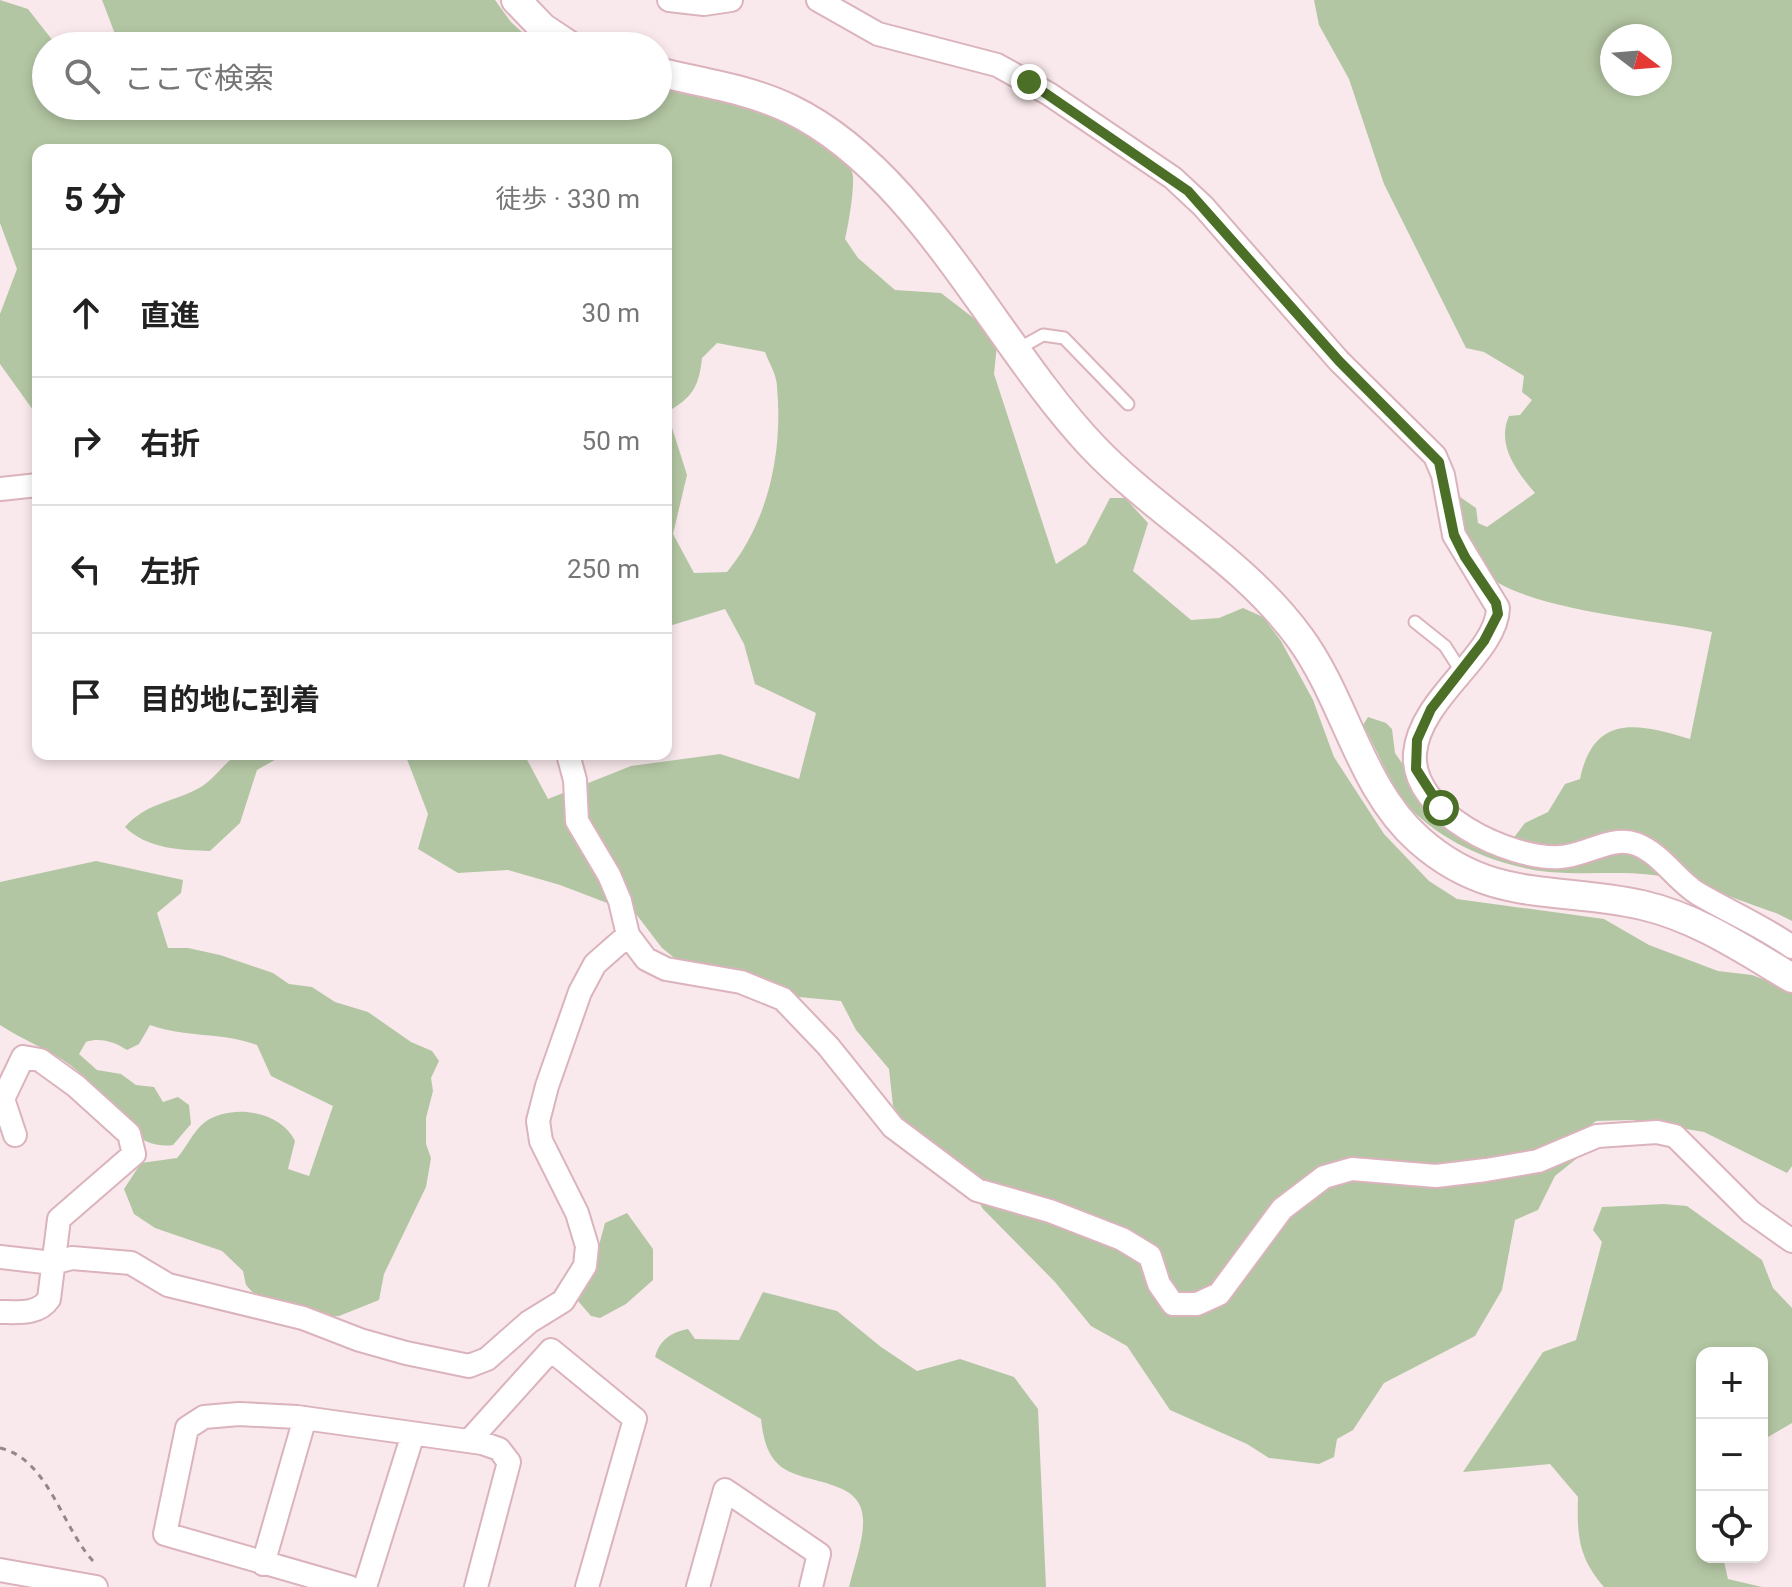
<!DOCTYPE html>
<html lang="ja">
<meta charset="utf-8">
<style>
body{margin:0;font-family:Roboto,"Noto Sans JP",sans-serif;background:#f6f6f6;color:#222}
.controls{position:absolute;right:24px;bottom:24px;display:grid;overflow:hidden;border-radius:16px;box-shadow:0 4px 12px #0003}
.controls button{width:72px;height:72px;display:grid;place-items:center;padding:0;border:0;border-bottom:2px solid #e0e0e0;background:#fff;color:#222;font:40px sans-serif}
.compass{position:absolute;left:1600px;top:24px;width:72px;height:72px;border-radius:50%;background:#fff;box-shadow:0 4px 12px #0003;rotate:106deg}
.stop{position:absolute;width:24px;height:24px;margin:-18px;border:6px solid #4c6f27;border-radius:50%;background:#fff}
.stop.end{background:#4c6f27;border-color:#fff;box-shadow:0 2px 8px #0008}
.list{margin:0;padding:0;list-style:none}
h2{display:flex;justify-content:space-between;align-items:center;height:104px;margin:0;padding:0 32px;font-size:34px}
h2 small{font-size:26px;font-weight:400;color:#767676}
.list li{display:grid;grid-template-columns:52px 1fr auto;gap:24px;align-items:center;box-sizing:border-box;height:128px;padding:0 32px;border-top:2px solid #e0e0e0}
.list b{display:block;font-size:30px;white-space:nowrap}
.list em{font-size:26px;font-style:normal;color:#767676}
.icon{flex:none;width:44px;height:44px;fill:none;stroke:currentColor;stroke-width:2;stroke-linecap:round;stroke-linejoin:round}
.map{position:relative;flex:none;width:1792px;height:1587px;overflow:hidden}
.search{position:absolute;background:#fff;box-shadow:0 4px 12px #0003;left:32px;top:32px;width:640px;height:88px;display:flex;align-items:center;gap:20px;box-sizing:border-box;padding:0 28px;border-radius:44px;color:#767676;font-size:30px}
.panel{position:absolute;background:#fff;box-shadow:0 4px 12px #0003;left:32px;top:144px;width:640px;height:616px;border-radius:16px}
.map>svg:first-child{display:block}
.green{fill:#b3c6a3;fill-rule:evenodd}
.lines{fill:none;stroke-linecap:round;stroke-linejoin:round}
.service-casing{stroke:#dbb3bc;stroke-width:15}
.minor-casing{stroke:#dbb3bc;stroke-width:26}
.tertiary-casing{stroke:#dbb3bc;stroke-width:32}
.path{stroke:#958689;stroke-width:3;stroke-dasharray:6 6;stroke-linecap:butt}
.service{stroke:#fff;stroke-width:11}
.minor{stroke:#fff;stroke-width:22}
.tertiary{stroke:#fff;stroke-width:28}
.route{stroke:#4c6f27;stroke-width:10}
</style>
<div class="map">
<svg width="1792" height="1587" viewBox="0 0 1792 1587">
<rect width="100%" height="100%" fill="#f9e9ec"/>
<path class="green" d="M0,0L28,9L57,46H46V106H658V86C708,98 830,121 852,172C856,181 848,228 845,239L858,258L895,290L941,293L980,323L997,345L994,374L1056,564L1086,544L1110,498H1125L1148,523L1133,571L1191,620L1219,618L1243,608L1263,617L1281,641L1313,700L1334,757L1384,834L1429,881L1457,899L1604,919L1649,945L1718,971L1752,975L1792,990V1166L1787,1173L1704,1132L1632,1120L1596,1121L1586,1129L1581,1155L1555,1176L1538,1210L1515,1220L1502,1290L1475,1336L1384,1383L1353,1430L1337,1439L1334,1457L1319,1464L1269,1458L1247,1444L1170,1410L1127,1346L1091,1326L1055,1282L983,1209L954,1163L911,1131L893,1106L889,1069L856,1030L841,1001L713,989L662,948L636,914L560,885L508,870L458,873L418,849L428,814L405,754H524L548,799L631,766L720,754L799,779L816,713L755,684L744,644L725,609L666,627V150H38V417L0,364V314L17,269L0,223ZM717,343L765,352C769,363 777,375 777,387C783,451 769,521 727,572L694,573L673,534L687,475L667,412C692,398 699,387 702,358Z
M102,0H495L511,22L537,46H114L115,34Z
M1314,0H1792V921L1776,913C1739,901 1691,879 1653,875C1619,871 1584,875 1549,872C1502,867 1446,845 1412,810C1390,786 1379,753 1363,725L1368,717L1386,723L1392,729L1395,753L1416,783L1506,848L1525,823L1548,812L1565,784L1580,779C1594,713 1638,723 1690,739L1712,632C1656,619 1513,610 1478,567C1465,549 1458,519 1450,499L1460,497L1476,508L1478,523L1487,527L1535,493C1517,472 1496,445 1509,416L1520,415L1532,400L1522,392L1524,376L1484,352L1466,348L1384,184L1349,79L1319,25ZM1612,36H1660V84H1612Z
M238,754H285L257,770L240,823L210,851C181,850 147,849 125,827C147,802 173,803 201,787C214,779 224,763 238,754Z
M96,861L183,880L181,893L157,913L168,948H188L220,955L273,973L289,984L312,987L335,1002L368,1012L411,1042L432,1051L439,1061L431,1078L433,1091L426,1118V1144L431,1158L426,1187L384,1274L379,1300L339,1316L325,1317L255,1295L246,1285L243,1271L222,1251L155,1228L134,1214L124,1189L141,1163L177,1158C187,1147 193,1131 205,1122C232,1103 281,1111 295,1141L288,1169L309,1176L333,1106L271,1076L257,1045C222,1032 186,1038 150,1025L139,1044L127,1050C115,1042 100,1037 86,1042L79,1054L97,1070L121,1074L136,1085L154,1087L163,1102L178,1097L189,1105L191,1124L173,1145C125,1152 103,1088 70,1065C49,1049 22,1040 0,1025V882Z
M1664,1204L1687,1206L1762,1260L1773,1288L1792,1308V1423L1768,1437L1762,1447V1353H1702V1557H1723L1728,1579L1762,1587H1604C1578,1557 1577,1535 1578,1497L1550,1464L1463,1472L1543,1352L1576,1340L1602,1242L1593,1230L1602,1207Z
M627,1213L653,1249V1280L626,1304L600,1318L591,1316L578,1301L589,1282L605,1223Z
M763,1292L837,1311L881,1347L917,1371L960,1359L1014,1377L1038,1409L1046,1587H849C854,1566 864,1540 863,1519C862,1477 803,1486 779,1465C766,1453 763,1436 761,1419L655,1357C659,1341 670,1332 688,1329L695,1339L739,1340Z"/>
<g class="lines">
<defs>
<path id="service" d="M1018,349L1043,335L1064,338L1128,404
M1415,622L1445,646L1461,671"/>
<path id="minor" d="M669,0L704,4L731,0
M818,0L878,34L997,65L1049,94L1173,178L1203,206L1339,361L1435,456L1443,475L1454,535L1498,608C1497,654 1420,697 1415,753C1410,813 1510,860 1560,857C1585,856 1612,835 1636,844C1662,854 1675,879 1697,893C1729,912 1761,925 1792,947
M0,489L38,485
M568,754L575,780L577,821L609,875L620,901L628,935L646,959L666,969L741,982L783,999L828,1046L893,1127L977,1190L1050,1211L1122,1239L1150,1256L1159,1284L1173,1304H1197L1219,1294L1282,1209L1324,1177L1352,1169L1436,1176L1486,1170L1538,1161L1597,1136L1657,1132L1675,1136L1751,1212L1792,1241
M0,1257L53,1263L72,1258L131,1263L168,1285L303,1318L360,1340L406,1353L469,1366L487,1359L529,1322L563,1301L585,1266L587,1246L577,1213L541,1141L538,1121L547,1086L580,992L595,964L628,935
M0,1312C18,1312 38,1315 49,1299L59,1219L134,1154L129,1134L76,1086L40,1060L23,1057L3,1099L15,1135
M469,1441L551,1350L635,1419L587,1587
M263,1564L305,1418
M0,1570L96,1587
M349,1587L165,1534L187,1428L204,1417L239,1414L297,1417L482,1443L499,1449L509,1462L476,1587
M365,1587L413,1434
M698,1587L725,1490L819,1554L811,1587"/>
<path id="tertiary" d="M516,0L543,28L570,46
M658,72C702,83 749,89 790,109C918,170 996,345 1093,447C1159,516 1243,560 1300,638C1346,701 1360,788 1419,840C1491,904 1557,886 1642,905C1698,918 1743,949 1792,978"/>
</defs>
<use href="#service" class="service-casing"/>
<use href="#minor" class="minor-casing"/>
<use href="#tertiary" class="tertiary-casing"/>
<path class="path" d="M0,1448C50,1459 63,1533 97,1565"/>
<use href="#service" class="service"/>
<use href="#minor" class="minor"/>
<use href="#tertiary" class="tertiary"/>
</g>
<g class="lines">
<path class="route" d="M1029,82L1188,191L1339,361L1439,462L1454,535L1465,557L1496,603L1498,614L1484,641L1431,709L1417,740L1416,769L1441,808"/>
</g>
</svg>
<div class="controls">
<button>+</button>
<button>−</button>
<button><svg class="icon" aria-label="locate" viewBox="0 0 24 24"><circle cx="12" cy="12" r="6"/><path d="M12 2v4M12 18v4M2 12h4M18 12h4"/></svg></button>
</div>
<svg class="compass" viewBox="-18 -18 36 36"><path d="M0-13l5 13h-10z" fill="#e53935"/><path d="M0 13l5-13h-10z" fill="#767676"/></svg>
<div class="stop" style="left:1441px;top:808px"></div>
<div class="stop end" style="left:1029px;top:82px"></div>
<div class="search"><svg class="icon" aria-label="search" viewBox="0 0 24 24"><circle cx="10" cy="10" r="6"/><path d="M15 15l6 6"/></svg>ここで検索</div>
<section class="panel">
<h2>5 分<small>徒歩 · 330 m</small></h2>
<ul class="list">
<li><svg class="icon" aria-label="ahead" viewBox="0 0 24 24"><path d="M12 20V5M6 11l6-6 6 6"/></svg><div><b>直進</b></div><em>30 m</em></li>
<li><svg class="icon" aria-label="right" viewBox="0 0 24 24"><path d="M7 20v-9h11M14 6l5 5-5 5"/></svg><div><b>右折</b></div><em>50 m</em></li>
<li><svg class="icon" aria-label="left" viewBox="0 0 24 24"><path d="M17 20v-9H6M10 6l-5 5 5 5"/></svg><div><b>左折</b></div><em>250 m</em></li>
<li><svg class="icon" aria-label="arrive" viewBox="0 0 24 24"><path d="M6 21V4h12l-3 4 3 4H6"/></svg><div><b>目的地に到着</b></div></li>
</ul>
</section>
</div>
